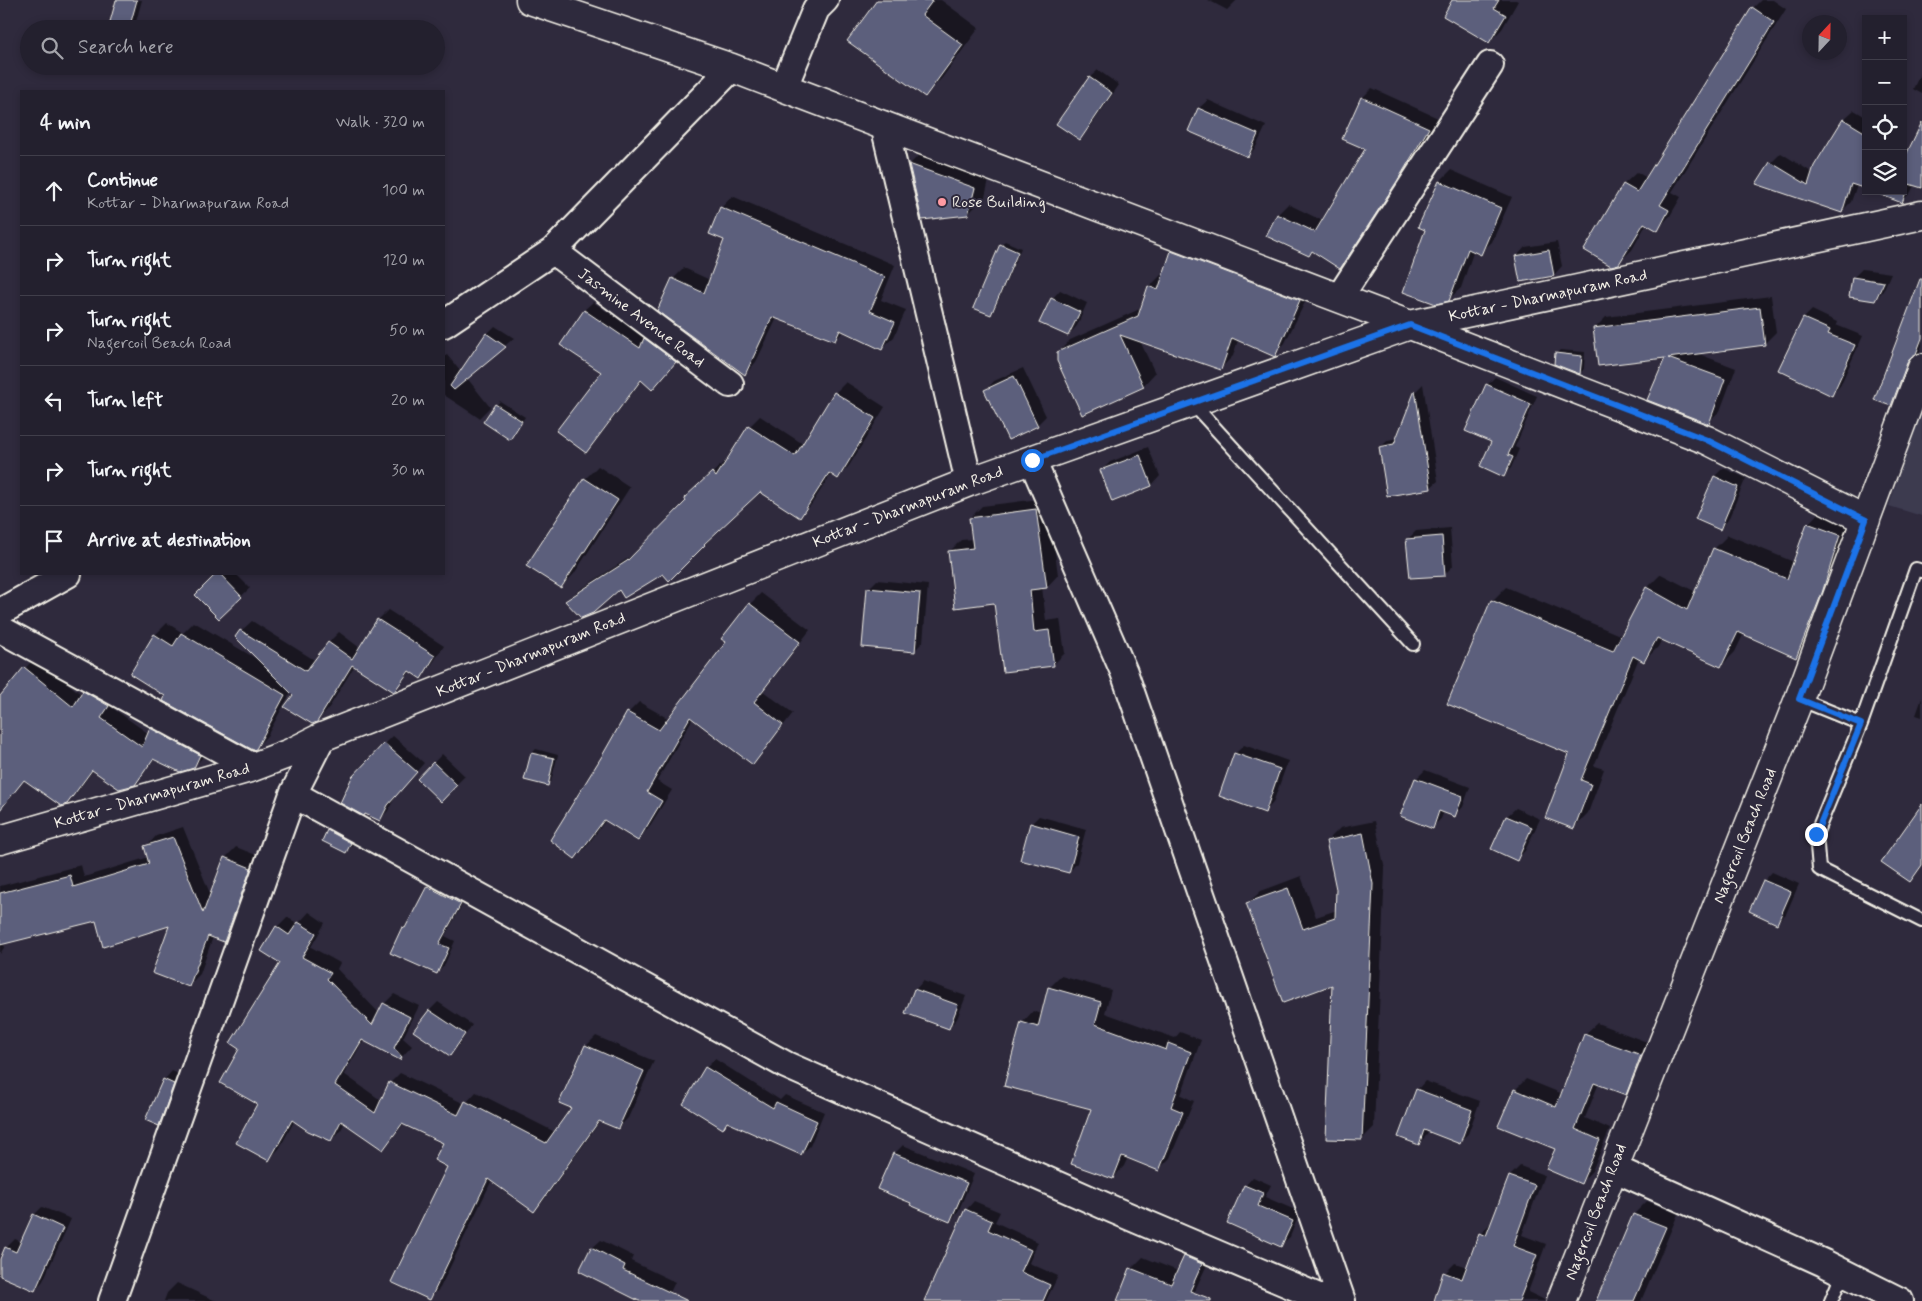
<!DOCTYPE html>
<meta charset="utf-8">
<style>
body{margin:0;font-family:Mynerve,sans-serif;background:#2f2d3a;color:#f1f3f6}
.controls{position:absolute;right:15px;top:15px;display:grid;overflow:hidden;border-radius:0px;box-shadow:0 2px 8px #0003}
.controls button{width:45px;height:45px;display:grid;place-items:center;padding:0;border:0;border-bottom:1px solid #403e4a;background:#23202e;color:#f1f3f6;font:25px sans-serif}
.compass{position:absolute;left:1802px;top:15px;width:45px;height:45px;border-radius:50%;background:#23202e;box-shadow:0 2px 8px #0003;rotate:22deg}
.stop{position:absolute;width:15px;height:15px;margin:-11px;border:4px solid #1a73e8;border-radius:50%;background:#fff}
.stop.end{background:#1a73e8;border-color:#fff;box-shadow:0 1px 5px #0008}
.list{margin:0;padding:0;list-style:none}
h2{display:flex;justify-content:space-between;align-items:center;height:65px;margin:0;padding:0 20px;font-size:21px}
h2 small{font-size:16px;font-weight:400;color:#a3a3aa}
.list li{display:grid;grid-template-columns:32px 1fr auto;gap:15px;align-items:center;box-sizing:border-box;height:70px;padding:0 20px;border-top:1px solid #403e4a}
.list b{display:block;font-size:19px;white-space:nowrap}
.list p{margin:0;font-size:16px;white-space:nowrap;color:#a3a3aa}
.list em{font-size:16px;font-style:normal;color:#a3a3aa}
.icon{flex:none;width:28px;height:28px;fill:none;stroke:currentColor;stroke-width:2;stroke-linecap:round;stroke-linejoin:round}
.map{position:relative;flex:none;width:1922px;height:1301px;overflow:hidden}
.search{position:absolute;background:#23202e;box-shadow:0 2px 8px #0003;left:20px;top:20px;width:425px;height:55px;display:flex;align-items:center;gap:12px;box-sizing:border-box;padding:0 18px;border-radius:28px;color:#a3a3aa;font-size:19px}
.panel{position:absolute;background:#23202e;box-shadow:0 2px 8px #0003;left:20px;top:90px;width:425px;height:485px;border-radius:0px}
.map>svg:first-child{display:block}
.built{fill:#3c3a50}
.shadow{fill:#0007}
.building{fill:#5b5e7b;stroke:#f4f1e8}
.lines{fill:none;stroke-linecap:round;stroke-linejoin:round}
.lane-casing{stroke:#f4f1e8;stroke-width:16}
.street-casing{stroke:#f4f1e8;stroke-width:30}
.secondary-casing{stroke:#f4f1e8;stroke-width:31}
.lane{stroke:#2f2a3d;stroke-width:12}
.street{stroke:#2f2a3d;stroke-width:26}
.secondary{stroke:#2f2a3d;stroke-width:28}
.route{stroke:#1a73e8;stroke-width:6}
.poi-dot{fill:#ff9aa2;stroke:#2f2a3d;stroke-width:2}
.labels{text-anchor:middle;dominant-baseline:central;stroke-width:4;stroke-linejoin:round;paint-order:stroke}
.poi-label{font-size:16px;fill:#f4f1e8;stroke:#2f2a3d;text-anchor:start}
.street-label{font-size:16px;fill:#f4f1e8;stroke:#2f2a3d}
</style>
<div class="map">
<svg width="1922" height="1301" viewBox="0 0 1922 1301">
<rect width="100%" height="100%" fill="#2f2a3d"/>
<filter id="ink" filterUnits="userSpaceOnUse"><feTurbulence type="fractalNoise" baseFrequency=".02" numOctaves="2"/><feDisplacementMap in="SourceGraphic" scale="10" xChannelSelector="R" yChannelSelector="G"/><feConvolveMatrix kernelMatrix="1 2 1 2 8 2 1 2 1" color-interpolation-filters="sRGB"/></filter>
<g filter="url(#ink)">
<path class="built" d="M1922,404V516L1889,506Z"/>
<path class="shadow" d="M117,0H142L134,29H109Z
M879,0H941L979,28L942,78L925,95Z
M1208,0H1237L1227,10Z
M1453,0H1516L1518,1L1502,29L1489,42Z
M1761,0H1773L1786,9L1672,192L1681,197L1670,216L1657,229L1647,223L1632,250L1618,263L1586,249L1624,184L1637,172L1647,178L1753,8Z
M1098,70L1119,85L1088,130L1079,138L1089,78Z
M1922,70V94L1913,89Z
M1372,88L1438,118L1350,257L1340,267L1313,250L1309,255L1278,214L1288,204L1323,221L1367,148L1362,98Z
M1208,100L1266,126L1256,147L1248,156L1199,108Z
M1854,110L1866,117V126L1862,133L1857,185L1851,202L1842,211L1771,163L1781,153L1813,173L1815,167L1844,119Z
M1922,125V187L1914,185L1911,192L1902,201L1903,191V148L1911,151Z
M927,147L991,171L985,197L968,214L923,219L910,164Z
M1451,170L1512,197L1492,242L1480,253L1474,250L1461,288L1449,299L1426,229L1420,226L1440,181Z
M732,196L895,265L881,300L906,310L894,337L882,348L844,331L835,340L777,318L756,362L745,374L673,279L684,268L710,280L725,239L721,208Z
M1185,240L1312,288L1285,343L1273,356L1238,340L1233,356L1220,369L1140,341L1155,373L1143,386L1058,353L1070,340L1142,308L1149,287L1161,275L1164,276L1172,252Z
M1005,241L1021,248L994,310L990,314L1001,245Z
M1557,242L1562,266L1554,275L1517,256L1525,247Z
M1862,269L1891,273L1883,291L1875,300L1854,277Z
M1060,290L1087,303L1077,326L1068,335L1052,299Z
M1771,296L1776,332L1764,344L1696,353L1736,368L1720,411L1708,422L1667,356L1595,328L1606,317Z
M593,302L646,338L654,331L683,353L660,379L642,380L594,443L586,451L602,372L584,310Z
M1812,310L1837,322L1836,325L1863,336L1840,386L1832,394L1780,370L1804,318Z
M495,326L514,338L467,378L490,407L479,418L444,395V357L447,355L461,372L487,334Z
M1922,327V346L1904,392L1891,405L1876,399Z
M1560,350L1585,352L1584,369L1580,373L1556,354Z
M1023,368L1046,416L1037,425L986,390L994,381Z
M1495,377L1537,396L1515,447L1519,449L1511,468L1503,476L1493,441L1487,385Z
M846,382L885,407L849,466L838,477L832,473L811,505L800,516L760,491L669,579L663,572L619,588L567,601L578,591L639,551L688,501L697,488L724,462L726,464L749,427L760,416L803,444L835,393Z
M1423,384L1438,481L1430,488L1381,447L1388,440L1398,438L1416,391Z
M500,401L525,417L510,438L484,421Z
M1148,447L1160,476L1152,485L1113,500L1101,471L1110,462Z
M598,466L630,487L574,574L561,587L585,479Z
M1723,468L1746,478L1728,520L1720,529L1715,476Z
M1048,498L1058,575L1047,587H1042L1046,621L1060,619L1065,653L1053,665L949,552L961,540L973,539L970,518L982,506Z
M1822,509L1854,520L1810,643L1795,657L1744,633L1735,652L1721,666L1662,639L1658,647L1644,661L1639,658L1594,766L1604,769L1588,813L1574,827L1570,754L1492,601L1506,587L1622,636L1647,588L1661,574L1696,592L1714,549L1728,535L1794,562L1808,524Z
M1450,528L1453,566L1445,574L1408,539L1416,531Z
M218,574H236L250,588L219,618L196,595Z
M877,580L928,585L923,642L914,651L868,589Z
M761,593L810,630L763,691L793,713L763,752L752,763L693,718L657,781L672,790L648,829L637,839L606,820L586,847L575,858L628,713L639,702L669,719L728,642L723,638L750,604Z
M388,610L444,646L430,667L420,677L411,671L394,690L355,665L327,711L316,721L291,692L267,736L255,748L167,695L155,635L167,623L183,633L194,622L260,661L241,631L252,621L316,661L329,642L339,632L360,648L378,620Z
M35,657L82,695L95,682L119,695L111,707L149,734L151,729L162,718L210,744L204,756L193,767L156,754L140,776H142L134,784L94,769L77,792L66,803L25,779L0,809V698Z
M1922,698V717L1916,715Z
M393,736L424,763L396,795L388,811L380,819L385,744Z
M1244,745L1288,761L1273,803L1264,812L1235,754Z
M536,749L558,755L551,781L547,785L532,753Z
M442,754L465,776L441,800L418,779Z
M1425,770L1470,787L1463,807L1455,815L1444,811L1441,819L1432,827L1416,779Z
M1516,808L1540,819L1525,851L1516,859L1492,848L1507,816Z
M1039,816L1086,829L1077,863L1069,872L1031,824Z
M1375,821L1385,870L1374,1127L1362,1139L1334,984L1248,903L1261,891L1301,876L1316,917L1337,910L1338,889L1327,841L1340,828Z
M337,822L359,834L354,843L346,852L324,841L328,831Z
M183,827L211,896L225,858L236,847L261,857L235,930L224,941L213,937L200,974L189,985L171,925L96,919L1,943L5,946L0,954V886L81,865L84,877L149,857L146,847L156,836Z
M1772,872L1799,884L1786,914L1777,922L1764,881Z
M435,879L467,896L445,936L455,941L444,966L437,973L392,952L404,927L409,922L428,886Z
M309,912L325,923L311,947L340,963L337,969L379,1013L384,1004L394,994L419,1006L403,1038L412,1046L400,1059L364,1040L344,1074L382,1101L390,1083L400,1073L465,1104L476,1092L555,1132L573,1108L586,1046L596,1036L654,1061L628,1118L618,1128L601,1120L544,1200L534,1210L492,1180L440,1288L429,1299L448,1166L445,1143L404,1124L383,1149L345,1122L341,1130L331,1140L295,1120L279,1149L269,1159L259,1103L241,1048L282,962L277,927L287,917L298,924Z
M1061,976L1111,990L1105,1013L1175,1038L1180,1032L1201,1040L1181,1095L1194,1101L1170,1158L1158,1170L1128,1157L1124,1166L1113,1178L1092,1109L1022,1023L1033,1011L1042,1014L1049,988Z
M923,981L966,996L957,1019L949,1027L915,990Z
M438,1002L472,1025L458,1046L449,1054L430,1010Z
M1597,1023L1652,1044L1636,1082L1625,1094L1599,1083L1585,1118L1610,1129L1592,1171L1581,1182L1515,1090L1526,1079L1563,1094L1585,1034Z
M715,1059L780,1100L785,1095L824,1112L810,1146L801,1154L729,1121L723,1127L684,1103L706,1068Z
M172,1071L181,1075L167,1116L158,1125L164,1080Z
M1425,1081L1480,1101L1468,1134L1459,1142L1428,1131L1427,1135L1418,1144L1417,1090Z
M903,1145L974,1174L958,1212L950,1221L879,1188L894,1154Z
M1520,1166L1544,1175L1522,1235L1546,1244L1528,1292L1545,1300L1544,1301H1435L1445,1273L1455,1263L1467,1267L1480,1234L1490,1224H1492L1510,1176Z
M1253,1177L1271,1185L1265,1197L1300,1212L1290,1237L1281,1245L1245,1186Z
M974,1201L1000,1212L995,1222L1038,1242L1029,1263L1058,1276L1046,1301H927L966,1210Z
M1647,1201L1678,1214L1641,1301H1597L1634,1214Z
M42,1207L71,1219L43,1281L35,1290L0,1274V1262L6,1248L15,1239L22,1242L34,1215Z
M601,1240L633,1256L631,1261L675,1282L666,1301H639L592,1248Z
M1197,1245L1213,1252L1190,1301H1119L1131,1269L1143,1257L1178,1271L1185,1257Z
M177,1283L216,1301H164L167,1293Z"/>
<path class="building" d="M116,0H137L129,29H108Z
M877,0H933L922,15L963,45L925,97L847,41Z
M1452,0H1499L1494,8L1506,15L1489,43L1443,16Z
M1752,7L1774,22L1660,205L1669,210L1658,231L1644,223L1619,264L1611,266L1584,250L1623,184L1637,192Z
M1089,77L1112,93L1080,140L1056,124Z
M1361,97L1429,128L1396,183L1340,269L1312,251L1309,256L1266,236L1277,214L1315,232L1365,149L1342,139Z
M1198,108L1258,134L1248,157L1188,131Z
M1843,119L1866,133V189L1851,184L1842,213L1756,184L1770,162L1808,185L1814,166Z
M1922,122V188L1909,184L1902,203L1871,191H1903V161Z
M909,164L975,188L968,215L922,220Z
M1439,181L1501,208L1481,255L1468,249L1449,301L1436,304L1403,292L1425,230L1418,227Z
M720,207L885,277L870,311L895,322L882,350L840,330L835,341L772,317L745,375L657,311L672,278L704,293L724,240L709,234Z
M1000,244L1018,252L991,315L973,308Z
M1549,250L1554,276L1520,282L1515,256Z
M1171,251L1300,300L1275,357L1232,338L1221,370L1120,335L1144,387L1082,415L1057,361V352L1138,316L1148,286L1158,290Z
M1852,277L1884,282L1875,301L1849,297Z
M1920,279H1922V338L1916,354L1912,356L1907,363L1891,406L1874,400Z
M1051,298L1080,312L1068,336L1039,323Z
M1760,307L1765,345L1668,358L1725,379L1709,424L1647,400L1665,358L1598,366L1593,328Z
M584,310L640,348L644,338L676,362L652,390L641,380L586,453L556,431L601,372L560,345Z
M1803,318L1830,330L1828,334L1855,345L1832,396L1778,370Z
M486,333L506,347L454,390L450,386Z
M1555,353L1582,356L1580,374L1554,364Z
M1014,376L1038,426L1008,440L984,390Z
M1486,384L1531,404L1508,455L1513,457L1504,477L1480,466L1491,442L1465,431Z
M1415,390L1431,489L1387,496L1379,447L1394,444Z
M834,392L875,418L838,479L829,473L800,518L760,492L704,544L705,545L669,581L663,574L624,598L619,590L593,613L581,618L565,601L627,561L686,501L684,498L712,472L716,477L748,426L795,456Z
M495,404L522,421L510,440L483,422Z
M1140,455L1152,486L1112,502L1100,470Z
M1714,476L1738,487L1720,530L1695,519Z
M584,478L618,500L561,588L526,566Z
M1036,509L1047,588L1030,590L1034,632L1049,630L1054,666L1003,672L994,603L955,608L948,551L973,548L969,518Z
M1807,523L1840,535L1822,593L1796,658L1738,632L1721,667L1657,638L1644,662L1633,656L1581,780L1591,784L1574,829L1545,818L1569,754L1447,704L1491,600L1613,651L1646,587L1687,610L1713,548L1787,579Z
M1442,536L1445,576L1410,578L1406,539Z
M216,574H220L242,597L219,619L195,595Z
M867,588L920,593L915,652L862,647Z
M749,603L800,642L754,702L783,725L753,765L690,717L647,792L662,801L638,841L604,820L575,859L550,840L602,756L627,712L659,730L726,642L721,639Z
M377,619L435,656L421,679L409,671L394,692L352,665L317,722L312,724L284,707L293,695L235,637L240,630L306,671L328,642L352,659Z
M181,633L285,695L256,749L253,750L163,701L165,696L130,674L154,634L173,646Z
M24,667L73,707L83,691L109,706L101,718L142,747L150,728L200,755L194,768L180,772L153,759L135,785L119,789L92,770L67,804L61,806L24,780L0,810V696Z
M384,743L417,772L388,805L380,821L365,814L364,816L340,803L352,777Z
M531,753L554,758L548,786L524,780Z
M1234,753L1280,769L1265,813L1219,796Z
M433,762L457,785L441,802L417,779Z
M1415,778L1463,796L1455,817L1439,811L1433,829L1400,816Z
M1922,804V865L1910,882L1881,862Z
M1506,816L1532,827L1517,861L1491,849Z
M1030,823L1079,837L1069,873L1020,860Z
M327,830L351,843L346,853L322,841Z
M1363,833L1373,884L1362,1140L1326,1139L1332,985L1283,1003L1246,903L1288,888L1303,929L1335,918L1336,889L1326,841Z
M173,837L203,913L224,857L251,868L224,942L208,936L189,987L152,973L169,926L103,947L96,921L0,945V893L70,875L73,887L149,864L144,846Z
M1763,880L1791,892L1777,924L1749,911Z
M427,886L461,904L439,944L449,948L437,974L390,953L402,927L405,928Z
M298,922L316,933L302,957L331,973L327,979L372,1025L383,1003L410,1017L394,1048L402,1057L400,1060L362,1040L335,1085L375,1113L389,1082L458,1115L465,1101L546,1143L571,1108L559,1103L585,1045L644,1071L618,1129L599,1121L534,1212L488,1179L430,1300L391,1282L447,1167L434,1160L443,1143L402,1124L383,1150L341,1121L331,1141L308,1131L292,1120L269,1161L236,1143L257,1104L220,1083L239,1049L230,1043L280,963L261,951L276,926L289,935Z
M1048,987L1101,1002L1095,1024L1166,1050L1168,1043L1191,1052L1171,1107L1183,1112L1159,1171L1122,1156L1113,1179L1071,1164L1091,1109L1004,1086L1021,1022L1038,1027Z
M914,989L958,1005L949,1029L905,1013Z
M429,1010L465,1034L450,1056L413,1031Z
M1584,1034L1641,1055L1626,1095L1594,1083L1575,1129L1600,1140L1581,1184L1546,1169L1555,1149L1498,1126L1514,1089L1556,1107Z
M705,1067L773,1108L776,1102L817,1121L801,1155L727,1122L723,1129L683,1104Z
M163,1079L174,1084L159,1126L145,1120Z
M1416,1089L1472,1110L1460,1144L1424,1130L1419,1145L1398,1137Z
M893,1153L967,1183L950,1222L910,1205L911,1203L877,1189Z
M1509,1176L1535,1185L1513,1246L1537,1255L1519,1301H1434L1443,1272L1462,1279L1479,1233L1486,1236Z
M1244,1185L1263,1193L1258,1206L1293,1221L1281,1247L1227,1223Z
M965,1209L992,1221L988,1230L1031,1250L1021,1272L1050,1285L1043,1301H924Z
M33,1214L63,1228L35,1291L0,1276V1259L5,1247L16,1252Z
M1633,1214L1666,1227L1634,1301H1596Z
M591,1247L625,1265L623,1270L688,1301H639L579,1271Z
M1184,1256L1202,1264L1190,1291L1211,1299V1301H1117L1130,1268L1171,1284Z"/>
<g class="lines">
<defs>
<path id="lane" d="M1192,403L1413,644
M1922,571L1916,569L1861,724L1816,834L1819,869L1922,921
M1799,699L1861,724
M1831,1301L1843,1272"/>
<path id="street" d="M784,87L816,9L825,0
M884,125L969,482
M553,251L730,384
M1339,298L1490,65
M444,324L553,251L732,68
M1032,460L1124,672L1342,1301
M0,612L68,574
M0,629L253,767
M293,794L786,1065L1114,1210L1328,1301
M1613,1168L1824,1263L1900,1301
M112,1301L293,794L322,737"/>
<path id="secondary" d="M530,0L732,68L1410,325L1707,440L1866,520
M0,840L253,767L290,753L322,737L969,482L1410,325L1922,215
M1561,1301L1799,699L1922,368"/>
</defs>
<use href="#lane" class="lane-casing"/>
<use href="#street" class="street-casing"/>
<use href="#secondary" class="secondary-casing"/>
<use href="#lane" class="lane"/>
<use href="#street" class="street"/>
<use href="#secondary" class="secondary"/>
</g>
</g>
<g class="lines" filter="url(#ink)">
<path class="route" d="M1032,460L1410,325L1707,440L1866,520L1799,699L1861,724L1816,834"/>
</g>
<circle class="poi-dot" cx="942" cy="202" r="5"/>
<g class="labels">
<g class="poi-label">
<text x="952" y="202">Rose Building</text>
</g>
<g class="street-label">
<text transform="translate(1548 296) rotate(-12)">Kottar - Dharmapuram Road</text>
<text transform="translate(641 318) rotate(37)">Jasmine Avenue Road</text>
<text transform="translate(908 507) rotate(-21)">Kottar - Dharmapuram Road</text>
<text transform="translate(531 655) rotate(-22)">Kottar - Dharmapuram Road</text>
<text transform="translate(152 796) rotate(-16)">Kottar - Dharmapuram Road</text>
<text transform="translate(1745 836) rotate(-68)">Nagercoil Beach Road</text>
<text transform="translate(1596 1212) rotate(-69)">Nagercoil Beach Road</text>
</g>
</g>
</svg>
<div class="controls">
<button>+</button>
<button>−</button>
<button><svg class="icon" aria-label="locate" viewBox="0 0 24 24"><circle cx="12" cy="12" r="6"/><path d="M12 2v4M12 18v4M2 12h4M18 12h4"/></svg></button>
<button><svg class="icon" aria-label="layers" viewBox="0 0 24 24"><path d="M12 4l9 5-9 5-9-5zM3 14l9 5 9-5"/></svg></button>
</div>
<svg class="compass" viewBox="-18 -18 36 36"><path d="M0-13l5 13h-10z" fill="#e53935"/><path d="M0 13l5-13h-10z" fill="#a3a3aa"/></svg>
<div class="stop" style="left:1032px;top:460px"></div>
<div class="stop end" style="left:1816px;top:834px"></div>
<div class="search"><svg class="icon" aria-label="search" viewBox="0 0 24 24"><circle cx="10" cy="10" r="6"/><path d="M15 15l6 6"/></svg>Search here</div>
<section class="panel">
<h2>4 min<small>Walk · 320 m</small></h2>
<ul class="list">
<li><svg class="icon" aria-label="ahead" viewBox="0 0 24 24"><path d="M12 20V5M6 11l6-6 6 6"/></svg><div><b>Continue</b><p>Kottar - Dharmapuram Road</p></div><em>100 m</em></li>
<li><svg class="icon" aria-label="right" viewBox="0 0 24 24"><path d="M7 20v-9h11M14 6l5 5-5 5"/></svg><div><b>Turn right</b></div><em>120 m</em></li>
<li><svg class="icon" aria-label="right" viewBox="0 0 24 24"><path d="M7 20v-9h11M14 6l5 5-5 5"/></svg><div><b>Turn right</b><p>Nagercoil Beach Road</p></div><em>50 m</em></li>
<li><svg class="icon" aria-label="left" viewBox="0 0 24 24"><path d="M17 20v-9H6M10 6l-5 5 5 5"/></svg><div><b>Turn left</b></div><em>20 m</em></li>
<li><svg class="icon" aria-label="right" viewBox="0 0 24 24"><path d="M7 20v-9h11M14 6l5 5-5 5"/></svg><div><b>Turn right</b></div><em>30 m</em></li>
<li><svg class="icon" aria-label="arrive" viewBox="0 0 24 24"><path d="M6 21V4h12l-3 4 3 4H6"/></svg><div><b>Arrive at destination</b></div></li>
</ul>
</section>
</div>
